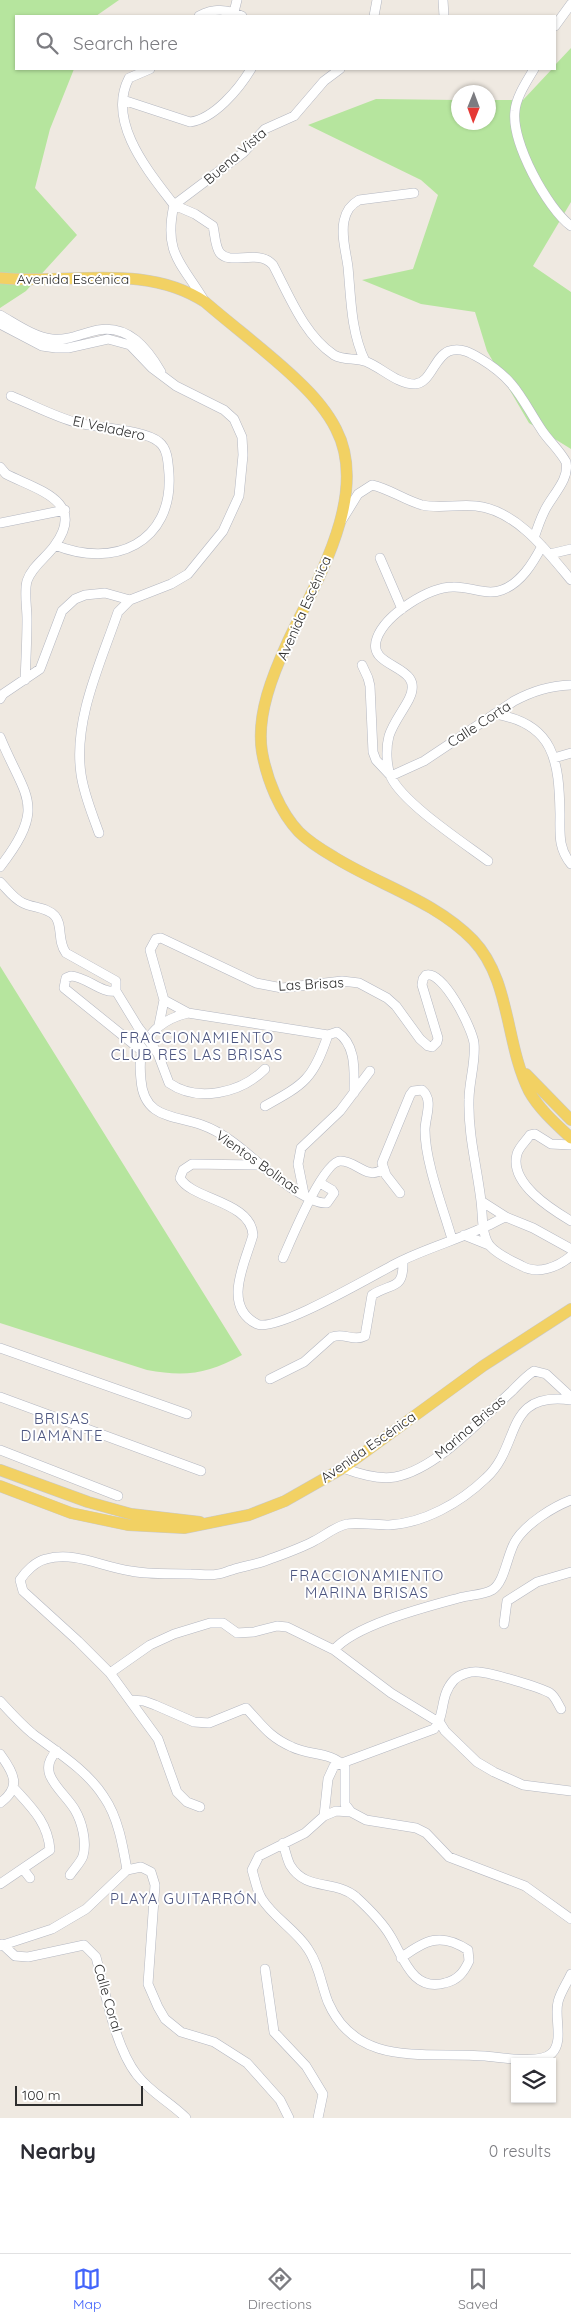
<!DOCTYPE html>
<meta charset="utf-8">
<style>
body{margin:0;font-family:Quicksand,sans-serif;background:#f7f7f7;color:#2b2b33}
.controls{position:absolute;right:15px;bottom:15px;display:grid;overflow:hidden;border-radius:0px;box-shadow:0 1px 4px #0004}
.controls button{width:45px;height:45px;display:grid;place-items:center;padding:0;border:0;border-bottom:1px solid #e1e1e2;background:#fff;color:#2b2b33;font:25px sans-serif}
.compass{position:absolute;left:451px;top:85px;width:45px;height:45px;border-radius:50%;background:#fff;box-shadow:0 1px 4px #0004;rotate:181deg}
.scale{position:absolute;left:15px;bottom:12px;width:128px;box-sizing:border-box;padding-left:5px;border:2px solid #2e2e2e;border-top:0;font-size:14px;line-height:18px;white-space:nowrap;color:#2e2e2e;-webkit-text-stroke:4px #fff;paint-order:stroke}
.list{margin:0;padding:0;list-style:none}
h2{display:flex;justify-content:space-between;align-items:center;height:65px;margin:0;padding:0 20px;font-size:21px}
h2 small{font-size:16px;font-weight:400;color:#7c7c81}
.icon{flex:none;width:28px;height:28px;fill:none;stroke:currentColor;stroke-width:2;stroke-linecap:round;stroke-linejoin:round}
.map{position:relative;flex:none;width:571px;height:2118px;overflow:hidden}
.search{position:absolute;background:#fff;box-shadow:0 1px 4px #0004;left:15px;right:15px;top:15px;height:55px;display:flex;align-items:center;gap:12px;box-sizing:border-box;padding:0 18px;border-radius:0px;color:#7c7c81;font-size:19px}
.sheet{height:135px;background:#fff}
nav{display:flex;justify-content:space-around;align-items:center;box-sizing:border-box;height:70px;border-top:1px solid #e1e1e2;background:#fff;font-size:14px;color:#7c7c81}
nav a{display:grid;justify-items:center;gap:2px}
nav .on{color:#4264fb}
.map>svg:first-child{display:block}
.green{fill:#b6e59e}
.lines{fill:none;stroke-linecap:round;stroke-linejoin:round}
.minor-casing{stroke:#b4b7c1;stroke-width:10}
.major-casing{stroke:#c9c9c9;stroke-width:12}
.minor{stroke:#fff;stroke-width:9}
.major{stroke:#f2d163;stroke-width:11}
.minor-bridge-casing{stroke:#b4b7c1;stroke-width:10;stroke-linecap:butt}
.minor-bridge{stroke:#fff;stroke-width:9}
.labels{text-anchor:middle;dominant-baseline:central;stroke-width:4;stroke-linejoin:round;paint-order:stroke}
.street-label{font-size:14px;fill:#2e2e2e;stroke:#fff}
.neighbourhood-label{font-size:15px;letter-spacing:1px;fill:#4d5680;stroke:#fff}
</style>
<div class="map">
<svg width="571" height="2118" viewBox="0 0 571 2118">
<rect width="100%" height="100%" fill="#efe9e1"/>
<path class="green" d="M0,0H119L96,16H16V69H74L50,129L35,188L77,235L26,291L0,308Z
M571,48V202L533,266L571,292V449L529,423L487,351L475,312L421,304L362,280L413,269L438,195L421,180L308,125L376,99L458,100V122H488L489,100H523L552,69H555V65Z
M0,966L242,1355C208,1374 185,1377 147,1370L0,1323Z"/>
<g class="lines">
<defs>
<path id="minor" d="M443,0L444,16
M234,12L237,0
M199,16C214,8 227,9 242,16
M374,16L377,0
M555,26L571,4
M150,69L129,78C106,122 149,172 174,205
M534,69C527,81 516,97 515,111C511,142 547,208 571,226
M123,100L190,122C214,119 239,89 251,69
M174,205L195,214L213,226C215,234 215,247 220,253C231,266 258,248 273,265C289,295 304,335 334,355C345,361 356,357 367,362C382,368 397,384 415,384C431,383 434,357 449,351C461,347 471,353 481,359C517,381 521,399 543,432C551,443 560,451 566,462C570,480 551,496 544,512C540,520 537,529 534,538
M174,205L243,153L265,129L294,116L324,81L340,69
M174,205C163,254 182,263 205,302
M0,315C16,324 34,337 52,339C69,341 82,333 98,330C129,325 147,348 161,372
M0,324L42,346L56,348H68L108,339L130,345L152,368L176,386L224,410L234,419L242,437L243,455L239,496L223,531L188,574L171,584L130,600L105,593L85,595L75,599L62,611L40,669L3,694L0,699
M365,361C351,332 351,299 348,267C346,252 341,236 344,221C346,211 350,205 359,200L414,193
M11,396C33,405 55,417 78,423C98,428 145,430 159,442C168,449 168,463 169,474C173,543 114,569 55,545
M0,467L6,474C37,490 87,501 55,545C47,557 32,566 27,581C24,592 27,607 27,619C27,639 26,659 25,680
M342,520L358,494L372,485C390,489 404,500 422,505C439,509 458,504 476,506C516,510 547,551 571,580
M0,523L65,510
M550,554L571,549
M380,558L402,609
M362,665L368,678L370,686L373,752L376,760L391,776L424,761L514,701C533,691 549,686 571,685
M494,714C555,723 559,762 560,814C560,834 558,848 571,864
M0,737C25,798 48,805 0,867
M554,758L571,753
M99,833C92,813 84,795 81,774C73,720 101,662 118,612L130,600
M488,861C464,843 403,803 391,777C386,766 386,747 389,736C393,723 403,711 409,699C427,663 365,670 377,638C386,614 429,587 453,587C469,586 486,596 502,590C521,583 533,563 542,546
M0,882C7,889 14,899 23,903C33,908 47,907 55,916C63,925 57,941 66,953L116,981V991C102,994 87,977 71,976L66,978L64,988L142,1051
M116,991L138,1027
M164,1000L188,1013
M159,1025L164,1000L150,950L156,939L161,938L256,983L282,988L342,981L359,983L387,998L396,1006L420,1039L428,1046L432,1047L437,1042L438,1038L422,985L423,979L426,975C443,970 472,1028 474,1043C476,1062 469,1081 469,1100C468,1135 477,1167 481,1201C483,1215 481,1235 490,1246C498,1255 512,1261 522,1266C538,1275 558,1267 571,1256
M328,1035L337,1032C357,1045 354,1072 354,1093
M154,1048L158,1054L169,1083C198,1103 241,1093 265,1069
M265,1106C305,1084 313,1079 328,1035L188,1013C167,1018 150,1029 143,1050C139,1059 140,1070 141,1080C144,1119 174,1115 202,1125C222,1132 240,1147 256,1161C270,1173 310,1205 327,1203L334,1193L332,1190L320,1183
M571,1145L551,1144L535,1134L530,1135C526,1141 519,1147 517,1154C509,1183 551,1209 571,1221
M261,1165L192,1164L183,1170L180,1178C192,1200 251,1201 253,1235C246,1261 221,1306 257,1324C277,1333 378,1272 401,1261C428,1248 456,1240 482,1228C491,1225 497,1220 506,1217L533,1228L571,1249
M400,1193L386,1175L382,1163L410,1095L413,1091L422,1090C434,1100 425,1117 425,1130C425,1162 443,1208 452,1239
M304,1194L298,1164L301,1148L340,1111L370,1071
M481,1201L506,1217
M464,1235L489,1245
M283,1258C290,1242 323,1162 340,1161C356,1160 367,1181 383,1169
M0,1348L187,1414
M270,1379L304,1362L332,1337C344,1332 353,1342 365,1336L372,1295C392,1282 404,1291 403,1260
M0,1397L201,1471
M0,1450L118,1496
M343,1468C359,1474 378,1480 395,1477C437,1469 481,1419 512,1391C519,1384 526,1376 534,1371L546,1374L571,1397
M504,1624L507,1601L537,1582L571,1572
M334,1650C355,1625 426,1607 459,1598C469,1595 484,1595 492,1590C505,1583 507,1553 516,1540C527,1523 553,1507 571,1500
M110,1673L150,1645L174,1634L210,1623H223L237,1633L254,1632L277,1626L287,1627L334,1650L391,1693L440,1723L445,1731L477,1762L494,1772L523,1785L571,1791
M131,1700L144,1701L155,1705L194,1722L209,1723L246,1708C262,1725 269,1737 292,1747C310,1756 330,1751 345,1767V1804L351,1812
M0,1701C10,1712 21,1724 33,1734C57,1752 87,1770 104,1797C118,1817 123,1846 127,1870
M57,1751C34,1773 64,1791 75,1810C82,1822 87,1842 83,1856C81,1862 74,1869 70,1875
M0,1754C14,1773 22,1787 0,1803
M200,1807L187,1802L177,1792L158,1739L110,1673L78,1641L23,1591L20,1580C25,1572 36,1561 46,1559C75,1551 102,1567 131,1571C150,1575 172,1573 191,1574C200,1574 210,1576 218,1574C223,1574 227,1571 232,1570C243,1566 254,1565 265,1561C281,1555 299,1549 314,1541C326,1535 334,1527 347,1524C355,1522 378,1525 389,1525C424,1523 460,1503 486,1478C522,1445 503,1391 571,1400
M324,1816L328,1779L334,1766L434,1729C446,1715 439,1696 454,1680C460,1674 471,1671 479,1672C492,1673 539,1687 550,1693C555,1696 558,1704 561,1709
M283,1843C285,1850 287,1859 290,1865C306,1892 335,1879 356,1897C368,1908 383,1923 391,1937C404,1959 413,1992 445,1983C458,1980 464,1972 469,1961L468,1950C441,1932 425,1940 401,1958
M23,1869L30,1878
M0,1884L50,1850C48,1822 31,1807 13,1787
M571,1919L525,1886L449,1857L426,1833L416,1828L366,1820L351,1812L336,1811L324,1816L305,1833L259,1856L252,1870C255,1879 257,1892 262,1899C273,1917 296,1930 308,1949C319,1965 321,1984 328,2002C357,2069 427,2051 485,2056C500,2057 540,2065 552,2053C564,2041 554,2017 558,2002C560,1993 567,1983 571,1974
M2,1944L15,1956L28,1957L84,1945L96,1957C105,1991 115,2047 137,2075C151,2093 170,2102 186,2118
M0,1946L52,1929L86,1909L127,1870L141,1867L151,1872L155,1885L148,1984L158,2007L165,2019L181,2032L214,2042L247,2063L280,2100L289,2118
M265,1969L274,2032L306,2066L323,2094L318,2118"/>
<path id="major" d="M0,278C69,285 144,262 205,302C235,328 269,353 297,380C312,394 327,411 336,429C370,494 316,582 288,641C273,674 256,715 262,752C267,780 280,812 299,832C309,842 322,850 334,857C379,885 435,901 473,940C511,980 505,1043 529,1091C539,1109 556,1124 571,1138
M526,1074L571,1120
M0,1470L88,1502L131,1514L200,1522
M0,1486L71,1513L128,1525L184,1528L249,1515L285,1501L343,1468L483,1366L571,1309"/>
</defs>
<use href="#minor" class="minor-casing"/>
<use href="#major" class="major-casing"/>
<use href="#minor" class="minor"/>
<use href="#major" class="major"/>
<defs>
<path id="minor-bridge" d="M138,1027L154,1048"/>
</defs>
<use href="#minor-bridge" class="minor-bridge-casing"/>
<use href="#minor-bridge" class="minor-bridge"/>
</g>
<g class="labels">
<g class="street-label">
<text transform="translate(235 156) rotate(-41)">Buena Vista</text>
<text x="73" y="279">Avenida Escénica</text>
<text transform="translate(109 428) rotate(12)">El Veladero</text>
<text transform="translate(304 608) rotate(-66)">Avenida Escénica</text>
<text transform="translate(479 724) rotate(-33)">Calle Corta</text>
<text transform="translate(311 984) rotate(-3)">Las Brisas</text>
<text transform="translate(258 1162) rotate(35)">Vientos Bolinas</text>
<text transform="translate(470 1427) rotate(-41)">Marina Brisas</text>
<text transform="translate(368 1447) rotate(-35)">Avenida Escénica</text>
<text transform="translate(108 1998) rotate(74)">Calle Coral</text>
</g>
<g class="neighbourhood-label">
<text x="197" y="1037">FRACCIONAMIENTO<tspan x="197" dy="17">CLUB RES LAS BRISAS</tspan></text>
<text x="62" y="1418">BRISAS<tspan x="62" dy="17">DIAMANTE</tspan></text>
<text x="367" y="1575">FRACCIONAMIENTO<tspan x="367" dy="17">MARINA BRISAS</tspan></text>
<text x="184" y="1898">PLAYA GUITARRÓN</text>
</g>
</g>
</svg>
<div class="controls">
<button><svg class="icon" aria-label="layers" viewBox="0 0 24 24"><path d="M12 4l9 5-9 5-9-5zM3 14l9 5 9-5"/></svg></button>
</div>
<svg class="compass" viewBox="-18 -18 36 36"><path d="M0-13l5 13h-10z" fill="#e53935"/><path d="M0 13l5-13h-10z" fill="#7c7c81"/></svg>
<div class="scale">100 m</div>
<div class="search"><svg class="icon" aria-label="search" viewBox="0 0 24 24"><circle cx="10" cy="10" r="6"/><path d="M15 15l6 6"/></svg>Search here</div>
</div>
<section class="sheet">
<h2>Nearby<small>0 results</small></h2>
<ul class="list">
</ul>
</section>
<nav>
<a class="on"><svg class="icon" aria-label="map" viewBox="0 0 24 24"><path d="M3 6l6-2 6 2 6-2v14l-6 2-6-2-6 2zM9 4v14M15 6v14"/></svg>Map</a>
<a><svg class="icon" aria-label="directions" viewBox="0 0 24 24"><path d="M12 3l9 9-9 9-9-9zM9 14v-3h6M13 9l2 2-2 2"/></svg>Directions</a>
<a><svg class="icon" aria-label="saved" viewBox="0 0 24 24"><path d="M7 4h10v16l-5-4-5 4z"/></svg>Saved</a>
</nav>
